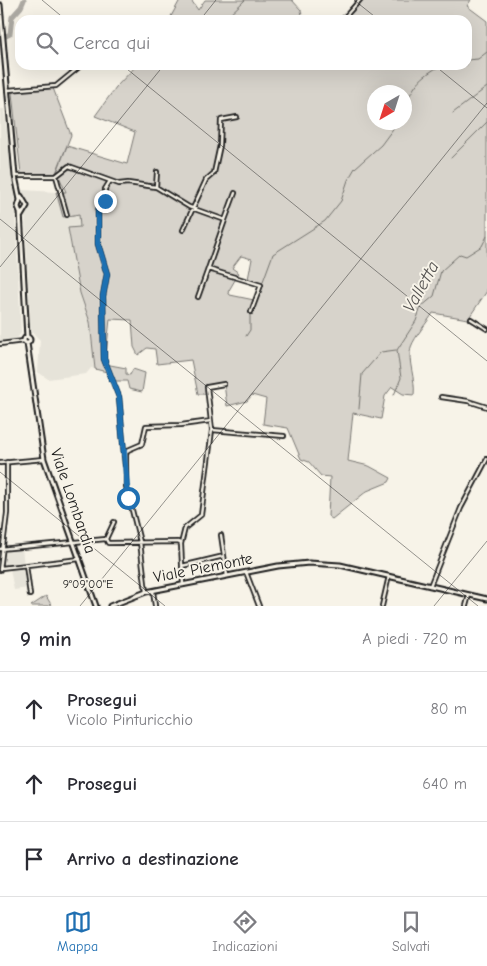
<!DOCTYPE html>
<html lang="it">
<meta charset="utf-8">
<style>
body{margin:0;font-family:"Comic Neue",sans-serif;background:#f2f2f3;color:#2b2b33}
.compass{position:absolute;left:367px;top:85px;width:45px;height:45px;border-radius:50%;background:#fff;box-shadow:0 5px 20px #0002;rotate:219deg}
.stop{position:absolute;width:15px;height:15px;margin:-11px;border:4px solid #1f6fb2;border-radius:50%;background:#fff}
.stop.end{background:#1f6fb2;border-color:#fff;box-shadow:0 1px 5px #0008}
.list{margin:0;padding:0;list-style:none}
h2{display:flex;justify-content:space-between;align-items:center;height:65px;margin:0;padding:0 20px;font-size:21px}
h2 small{font-size:16px;font-weight:400;color:#7c7c81}
.list li{display:grid;grid-template-columns:32px 1fr auto;gap:15px;align-items:center;box-sizing:border-box;height:75px;padding:0 20px;border-top:1px solid #e1e1e2}
.list b{display:block;font-size:19px;white-space:nowrap}
.list p{margin:0;font-size:16px;white-space:nowrap;color:#7c7c81}
.list em{font-size:16px;font-style:normal;color:#7c7c81}
.icon{flex:none;width:28px;height:28px;fill:none;stroke:currentColor;stroke-width:2;stroke-linecap:round;stroke-linejoin:round}
.map{position:relative;flex:none;width:487px;height:606px;overflow:hidden}
.search{position:absolute;background:#fff;box-shadow:0 5px 20px #0002;left:15px;right:15px;top:15px;height:55px;display:flex;align-items:center;gap:12px;box-sizing:border-box;padding:0 18px;border-radius:15px;color:#7c7c81;font-size:19px}
.sheet{height:290px;background:#fff}
nav{display:flex;justify-content:space-around;align-items:center;box-sizing:border-box;height:70px;border-top:1px solid #e1e1e2;background:#fff;font-size:14px;color:#7c7c81}
nav a{display:grid;justify-items:center;gap:2px}
nav .on{color:#1f6fb2}
.map>svg:first-child{display:block}
.built{fill:#e6e3d9}
.green{fill:#d7d3cb;stroke:#7a7874;fill-rule:evenodd}
.lines{fill:none;stroke-linecap:round;stroke-linejoin:round}
.stream{stroke:#72716c;stroke-width:1}
.river{stroke:#aca9a2;stroke-width:5}
.minor-casing{stroke:#1c1c1c;stroke-width:6}
.tertiary-casing{stroke:#1c1c1c;stroke-width:7}
.secondary-casing{stroke:#1c1c1c;stroke-width:7}
.minor{stroke:#f7f3e8;stroke-width:2.5}
.tertiary{stroke:#f7f3e8;stroke-width:3}
.secondary{stroke:#f7f3e8;stroke-width:3}
.route{stroke:#1f6fb2;stroke-width:6}
.ticks{fill:none;stroke:#1c1c1c;stroke-width:1;stroke-opacity:0.45}
.labels{text-anchor:middle;dominant-baseline:central;stroke-width:4;stroke-linejoin:round;paint-order:stroke}
.street-label{font-size:16px;fill:#1c1c1c;stroke:#f7f3e8}
.water-label{font-size:18px;font-style:italic;fill:#565452;stroke:#f7f3e8}
.ticks-label{font-size:12px;text-anchor:middle;fill:#1c1c1c;stroke:#f7f3e8;stroke-width:4;stroke-linejoin:round;paint-order:stroke}
</style>
<div class="map">
<svg width="487" height="606" viewBox="0 0 487 606">
<rect width="100%" height="100%" fill="#f7f3e8"/>
<filter id="ink" filterUnits="userSpaceOnUse"><feTurbulence type="fractalNoise" baseFrequency=".02" numOctaves="2"/><feDisplacementMap in="SourceGraphic" scale="10" xChannelSelector="R" yChannelSelector="G"/><feConvolveMatrix kernelMatrix="1 2 1 2 8 2 1 2 1" color-interpolation-filters="sRGB"/></filter>
<g filter="url(#ink)">
<path class="built" d="M0,109H4L14,189L21,333L15,341L0,342Z
M22,190L56,192L63,217L79,213L80,227L68,229L80,293L90,322L95,369L91,368L86,374L48,379L38,372L40,340L30,330V324L25,213L29,203L23,198Z
M22,548L24,565L2,567L5,550Z
M25,568L28,588L14,590L10,569Z"/>
<path class="green" d="M180,0H191L198,10L205,0H292L301,10L303,20H169Z
M356,0H471L467,6L487,21V291L468,319L433,313C427,323 415,336 411,347C407,361 416,379 414,395L403,394L392,387L385,396L381,419L353,413L348,461L369,466L391,478L389,482L367,491L332,519L328,516L330,477L321,476L309,462L301,459L288,428L263,424L266,399L252,395L247,401L227,406L224,384L205,385L206,394H198L191,360L157,364L155,349L147,348L138,355L134,347L132,320L110,319L105,364L126,368V374L130,375L133,369L145,373L142,392L129,389L127,381H113L107,372L95,369L90,322L80,293L68,228L80,227L79,214L63,217L56,192H66L57,172L67,146L127,164L135,132L95,116L116,87L137,65H467V20H345L346,13ZM374,92H404V122H374ZM241,256L252,259L248,279L260,286L254,300L230,295L228,292L239,273L232,268Z
M53,88L71,135L56,173L47,176L21,174L12,93L16,90Z
M46,596L52,606H31Z"/>
<g class="lines">
<path class="stream" d="M224,20L245,0
M467,60L478,59L487,52
M404,109C413,86 419,77 442,65
M453,113L487,87
M451,158L487,122
M262,284L273,254L325,221L341,201L348,180L355,168L381,145L398,122
M246,336L250,330V314
M394,395L401,378L397,350L416,321L421,307L434,296L441,271L460,254L466,256L482,246L487,236
M359,409L362,374L381,352L396,350"/>
<path class="river" d="M0,39L10,34L12,17L21,7L24,0"/>
<defs>
<path id="minor" d="M343,19L360,0
M8,90L56,86L78,68
M15,176H56L69,166L119,184L128,183L156,187L189,207L225,220L208,269L261,285L251,312
M56,176L67,215
M110,181L105,189V201L99,207L98,212V244L107,274L103,296L104,359L119,397L125,465
M156,187L157,172
M225,220L235,193
M183,230L206,180L214,173L220,145L221,120L237,117
M198,297L208,269
M471,319L487,329
M0,344L24,341
M441,397L468,401L487,407
M212,430L284,436
M0,463L44,459
M221,535L227,576
M106,539L114,522
M181,544L185,528L201,515L212,430L207,387L224,384
M0,549L106,539L108,543L178,542L181,544L183,585
M26,565L30,595
M182,566L224,556
M1,568L80,559
M0,570L7,513V462
M246,572L259,606
M430,586L461,508L487,459
M153,591L155,606
M146,592L140,542L126,486V453L128,450L142,444L146,426L181,425L211,421
M382,606L389,576
M466,606L469,595"/>
<path id="tertiary" d="M110,606L146,592L278,566L309,563L340,565L487,599"/>
<path id="secondary" d="M0,5L15,176L20,200L18,207L20,212L27,337
M21,196L27,206L21,216
M24 340a3 3 0 1 1 6 0a3 3 0 1 1-6 0Z
M27,343L44,459L96,606"/>
</defs>
<use href="#minor" class="minor-casing"/>
<use href="#tertiary" class="tertiary-casing"/>
<use href="#secondary" class="secondary-casing"/>
<use href="#minor" class="minor"/>
<use href="#tertiary" class="tertiary"/>
<use href="#secondary" class="secondary"/>
</g>
</g>
<g class="lines" filter="url(#ink)">
<path class="route" d="M105,201L99,208L98,212V244L107,274L103,296L104,359L119,397L128,498"/>
</g>
<path class="ticks" d="M42,0L66,20M354,0L379,20M200,20L216,0M122,65L487,361M434,65L487,108M0,219L478,606M0,267L164,65M0,472L165,606M80,606L487,103M434,606L487,541"/>
<g class="labels">
<g class="street-label">
<text transform="translate(73 501) rotate(71)">Viale Lombardia</text>
<text transform="translate(203 568) rotate(-11)">Viale Piemonte</text>
</g>
<g class="water-label">
<text transform="translate(421 287) rotate(-61)">Valletta</text>
</g>
</g>
<g class="ticks-label">
<text x="88" y="588">9°09'00"E</text>
</g>
</svg>
<svg class="compass" viewBox="-18 -18 36 36"><path d="M0-13l5 13h-10z" fill="#e53935"/><path d="M0 13l5-13h-10z" fill="#7c7c81"/></svg>
<div class="stop" style="left:128px;top:498px"></div>
<div class="stop end" style="left:105px;top:201px"></div>
<div class="search"><svg class="icon" aria-label="search" viewBox="0 0 24 24"><circle cx="10" cy="10" r="6"/><path d="M15 15l6 6"/></svg>Cerca qui</div>
</div>
<section class="sheet">
<h2>9 min<small>A piedi · 720 m</small></h2>
<ul class="list">
<li><svg class="icon" aria-label="ahead" viewBox="0 0 24 24"><path d="M12 20V5M6 11l6-6 6 6"/></svg><div><b>Prosegui</b><p>Vicolo Pinturicchio</p></div><em>80 m</em></li>
<li><svg class="icon" aria-label="ahead" viewBox="0 0 24 24"><path d="M12 20V5M6 11l6-6 6 6"/></svg><div><b>Prosegui</b></div><em>640 m</em></li>
<li><svg class="icon" aria-label="arrive" viewBox="0 0 24 24"><path d="M6 21V4h12l-3 4 3 4H6"/></svg><div><b>Arrivo a destinazione</b></div></li>
</ul>
</section>
<nav>
<a class="on"><svg class="icon" aria-label="map" viewBox="0 0 24 24"><path d="M3 6l6-2 6 2 6-2v14l-6 2-6-2-6 2zM9 4v14M15 6v14"/></svg>Mappa</a>
<a><svg class="icon" aria-label="directions" viewBox="0 0 24 24"><path d="M12 3l9 9-9 9-9-9zM9 14v-3h6M13 9l2 2-2 2"/></svg>Indicazioni</a>
<a><svg class="icon" aria-label="saved" viewBox="0 0 24 24"><path d="M7 4h10v16l-5-4-5 4z"/></svg>Salvati</a>
</nav>
